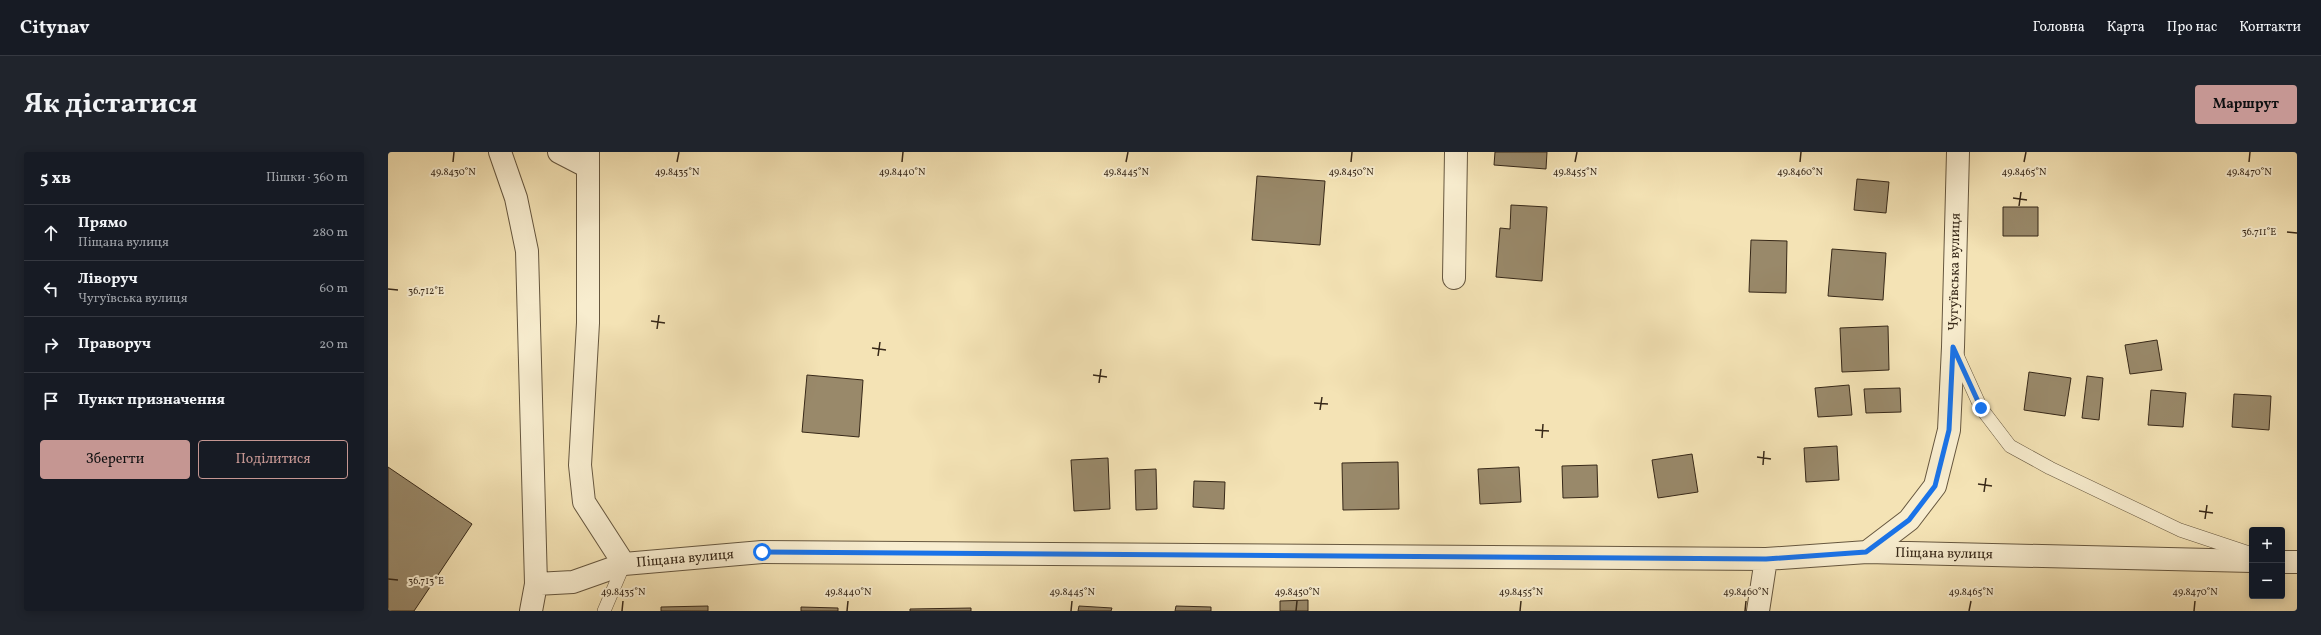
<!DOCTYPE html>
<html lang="uk">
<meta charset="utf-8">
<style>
body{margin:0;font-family:Vollkorn,serif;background:#20242c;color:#f1f3f6}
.controls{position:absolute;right:12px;bottom:12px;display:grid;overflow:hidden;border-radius:4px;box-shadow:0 2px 10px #0003}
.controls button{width:36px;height:36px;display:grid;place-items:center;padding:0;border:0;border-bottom:1px solid #363941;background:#171b24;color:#f1f3f6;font:20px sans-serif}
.stop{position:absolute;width:12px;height:12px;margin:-9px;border:3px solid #1a73e8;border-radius:50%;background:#fff}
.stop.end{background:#1a73e8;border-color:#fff;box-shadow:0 1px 4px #0008}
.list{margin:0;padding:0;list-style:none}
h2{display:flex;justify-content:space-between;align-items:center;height:52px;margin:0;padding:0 16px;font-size:17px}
h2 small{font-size:13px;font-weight:400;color:#9ea1a6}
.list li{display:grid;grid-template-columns:26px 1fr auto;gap:12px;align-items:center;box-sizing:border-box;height:56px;padding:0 16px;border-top:1px solid #363941}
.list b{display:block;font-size:15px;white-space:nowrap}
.list p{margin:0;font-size:13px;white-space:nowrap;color:#9ea1a6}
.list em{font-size:13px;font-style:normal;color:#9ea1a6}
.actions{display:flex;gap:8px;padding:12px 16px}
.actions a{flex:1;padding:9px 0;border:1px solid #c59692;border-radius:4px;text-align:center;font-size:14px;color:#c59692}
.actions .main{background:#c59692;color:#111}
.icon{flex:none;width:22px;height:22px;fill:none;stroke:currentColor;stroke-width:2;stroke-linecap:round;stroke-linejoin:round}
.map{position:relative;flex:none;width:1909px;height:459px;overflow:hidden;border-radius:4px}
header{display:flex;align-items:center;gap:24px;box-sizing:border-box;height:56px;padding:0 20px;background:#171b24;border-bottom:1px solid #363941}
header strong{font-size:19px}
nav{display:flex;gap:22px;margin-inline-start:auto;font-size:14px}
.intro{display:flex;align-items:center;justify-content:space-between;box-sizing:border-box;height:96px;padding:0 24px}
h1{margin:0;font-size:28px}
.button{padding:10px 18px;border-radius:4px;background:#c59692;color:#111;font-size:14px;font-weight:700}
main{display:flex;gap:24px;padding:0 24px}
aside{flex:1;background:#171b24;border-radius:4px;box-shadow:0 2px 10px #0003}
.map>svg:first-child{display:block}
.building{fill:#99896a;stroke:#372818}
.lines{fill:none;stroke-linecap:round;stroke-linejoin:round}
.lane-casing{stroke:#66573f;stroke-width:14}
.street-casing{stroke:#66573f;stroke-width:24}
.lane{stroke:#f8edcf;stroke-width:13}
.street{stroke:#f8edcf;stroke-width:22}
.route{stroke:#1a73e8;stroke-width:5}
.ticks{fill:none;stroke:#372818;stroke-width:1.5}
.labels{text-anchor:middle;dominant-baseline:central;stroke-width:4;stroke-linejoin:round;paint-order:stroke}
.street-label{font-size:14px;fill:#372818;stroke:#f8edcf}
.ticks-label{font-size:10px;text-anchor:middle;fill:#372818;stroke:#f8edcf;stroke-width:4;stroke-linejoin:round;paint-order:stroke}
</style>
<header>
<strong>Citynav</strong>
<nav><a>Головна</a><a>Карта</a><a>Про нас</a><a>Контакти</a></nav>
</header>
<div class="intro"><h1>Як дістатися</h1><a class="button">Маршрут</a></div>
<main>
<aside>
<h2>5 хв<small>Пішки · 360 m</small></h2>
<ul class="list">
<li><svg class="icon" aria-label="ahead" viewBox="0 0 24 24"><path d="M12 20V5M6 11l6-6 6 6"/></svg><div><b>Прямо</b><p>Піщана вулиця</p></div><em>280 m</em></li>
<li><svg class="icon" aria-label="left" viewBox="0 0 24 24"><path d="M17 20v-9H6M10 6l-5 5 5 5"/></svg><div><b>Ліворуч</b><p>Чугуївська вулиця</p></div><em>60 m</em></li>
<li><svg class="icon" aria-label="right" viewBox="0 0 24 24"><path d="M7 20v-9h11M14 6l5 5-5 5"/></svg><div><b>Праворуч</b></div><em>20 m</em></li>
<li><svg class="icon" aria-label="arrive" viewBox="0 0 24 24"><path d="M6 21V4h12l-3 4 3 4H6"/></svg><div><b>Пункт призначення</b></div></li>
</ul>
<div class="actions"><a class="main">Зберегти</a><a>Поділитися</a></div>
</aside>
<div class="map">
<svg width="1909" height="459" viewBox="0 0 1909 459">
<rect width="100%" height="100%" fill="#f4e3b5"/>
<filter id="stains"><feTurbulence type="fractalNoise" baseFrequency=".005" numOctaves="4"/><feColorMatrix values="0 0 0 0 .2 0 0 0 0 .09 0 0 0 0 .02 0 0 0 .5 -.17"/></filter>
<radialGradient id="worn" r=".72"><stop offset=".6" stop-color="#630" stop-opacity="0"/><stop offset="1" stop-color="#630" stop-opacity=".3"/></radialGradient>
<path class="building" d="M1107,0H1159L1158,17L1106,13Z
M869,24L937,29L932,93L864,88Z
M1469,27L1501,30L1498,61L1466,58Z
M1123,53L1159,55L1154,129L1108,125L1112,76L1122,77Z
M1615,55H1650V84H1615Z
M1363,88L1399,89L1398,141L1361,140Z
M1444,97L1498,101L1495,148L1440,144Z
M1500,174L1501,218L1454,220L1452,176Z
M1769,188L1774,218L1742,222L1737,193Z
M1641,220L1683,226L1677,264L1636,258Z
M419,223L475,228L471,285L414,280Z
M1699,224L1715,226L1711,268L1694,266Z
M1461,233L1464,263L1430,265L1427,236Z
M1512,236L1513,260L1478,261L1476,237Z
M1763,238L1798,241L1795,275L1760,273Z
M1846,242L1883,244L1881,278L1844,275Z
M1449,294L1451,328L1418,330L1416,296Z
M1304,302L1310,340L1270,346L1264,308Z
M720,306L722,357L686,359L683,308Z
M1010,310L1011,357L955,358L954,311Z
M1209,313L1210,345L1175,346L1174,314Z
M0,315L84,372L26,459H0Z
M1131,315L1133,350L1092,352L1090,317Z
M768,317L769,357L748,358L747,318Z
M806,329L837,330L836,357L805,355Z
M920,448V459H892V449Z
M320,454V459H273V455Z
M691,454L724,456L723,459H690Z
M788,454L823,455V459H787Z
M413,455L450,456V459H413Z
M583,456V459H522V457Z"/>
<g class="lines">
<defs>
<path id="lane" d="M1568,201L1593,256L1622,294L1662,316L1792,378L1864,402
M216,459L236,412"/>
<path id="street" d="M112,0L128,46L139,99L148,432L143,459
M171,0L200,15
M200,0V171L192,313L196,350L236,412
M1066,126L1068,0
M1479,400L1521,368L1547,334L1561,278L1565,195L1570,0
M1894,410H1909
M148,432L185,430L236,412L374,400L1378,407L1479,400L1864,409
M1370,459L1378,407"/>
</defs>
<use href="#lane" class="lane-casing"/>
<use href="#street" class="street-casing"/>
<use href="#lane" class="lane"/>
<use href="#street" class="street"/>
</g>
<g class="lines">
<path class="route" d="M374,400L1378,407L1478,400L1521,368L1547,334L1561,278L1565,195L1593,256"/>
</g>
<path class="ticks" d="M65,10L66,0M289,10L291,0M514,10L515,0M738,10L740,0M963,10L964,0M1187,10L1189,0M1412,10L1413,0M1636,10L1638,0M1861,10L1862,0M1625,46L1639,48M1631,54L1633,40M1899,80L1909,81M0,137L10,138M263,169L277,171M269,177L271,163M484,196L498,198M490,204L492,190M705,223L719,225M711,231L713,217M926,251L940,252M932,258L934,245M1147,278L1161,279M1154,286L1155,272M1369,305L1383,307M1375,313L1376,299M1590,332L1604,334M1596,340L1598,326M1811,359L1825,361M1817,367L1819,353M0,427L10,428M234,459L235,449M459,459L460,449M683,459L684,449M908,459L909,449M1132,459L1133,449M1357,459L1358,449M1581,459L1583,449M1806,459L1807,449"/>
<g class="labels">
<g class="street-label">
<text transform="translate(1567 120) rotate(-89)">Чугуївська вулиця</text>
<text transform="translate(1556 402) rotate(1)">Піщана вулиця</text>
<text transform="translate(297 407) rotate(-5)">Піщана вулиця</text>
</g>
</g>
<g class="ticks-label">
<text x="65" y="23">49.8430°N</text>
<text x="289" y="23">49.8435°N</text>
<text x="514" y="23">49.8440°N</text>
<text x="738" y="23">49.8445°N</text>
<text x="963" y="23">49.8450°N</text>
<text x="1187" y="23">49.8455°N</text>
<text x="1412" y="23">49.8460°N</text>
<text x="1636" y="23">49.8465°N</text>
<text x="1861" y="23">49.8470°N</text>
<text x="1871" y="83">36.711°E</text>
<text x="38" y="142">36.712°E</text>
<text x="38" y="432">36.713°E</text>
<text x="235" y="443">49.8435°N</text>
<text x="460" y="443">49.8440°N</text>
<text x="684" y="443">49.8445°N</text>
<text x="909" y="443">49.8450°N</text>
<text x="1133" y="443">49.8455°N</text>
<text x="1358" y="443">49.8460°N</text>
<text x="1583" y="443">49.8465°N</text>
<text x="1807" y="443">49.8470°N</text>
</g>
<rect width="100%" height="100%" filter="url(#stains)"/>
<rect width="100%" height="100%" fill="url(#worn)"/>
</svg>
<div class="controls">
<button>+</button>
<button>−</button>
</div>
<div class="stop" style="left:374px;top:400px"></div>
<div class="stop end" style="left:1593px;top:256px"></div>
</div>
</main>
